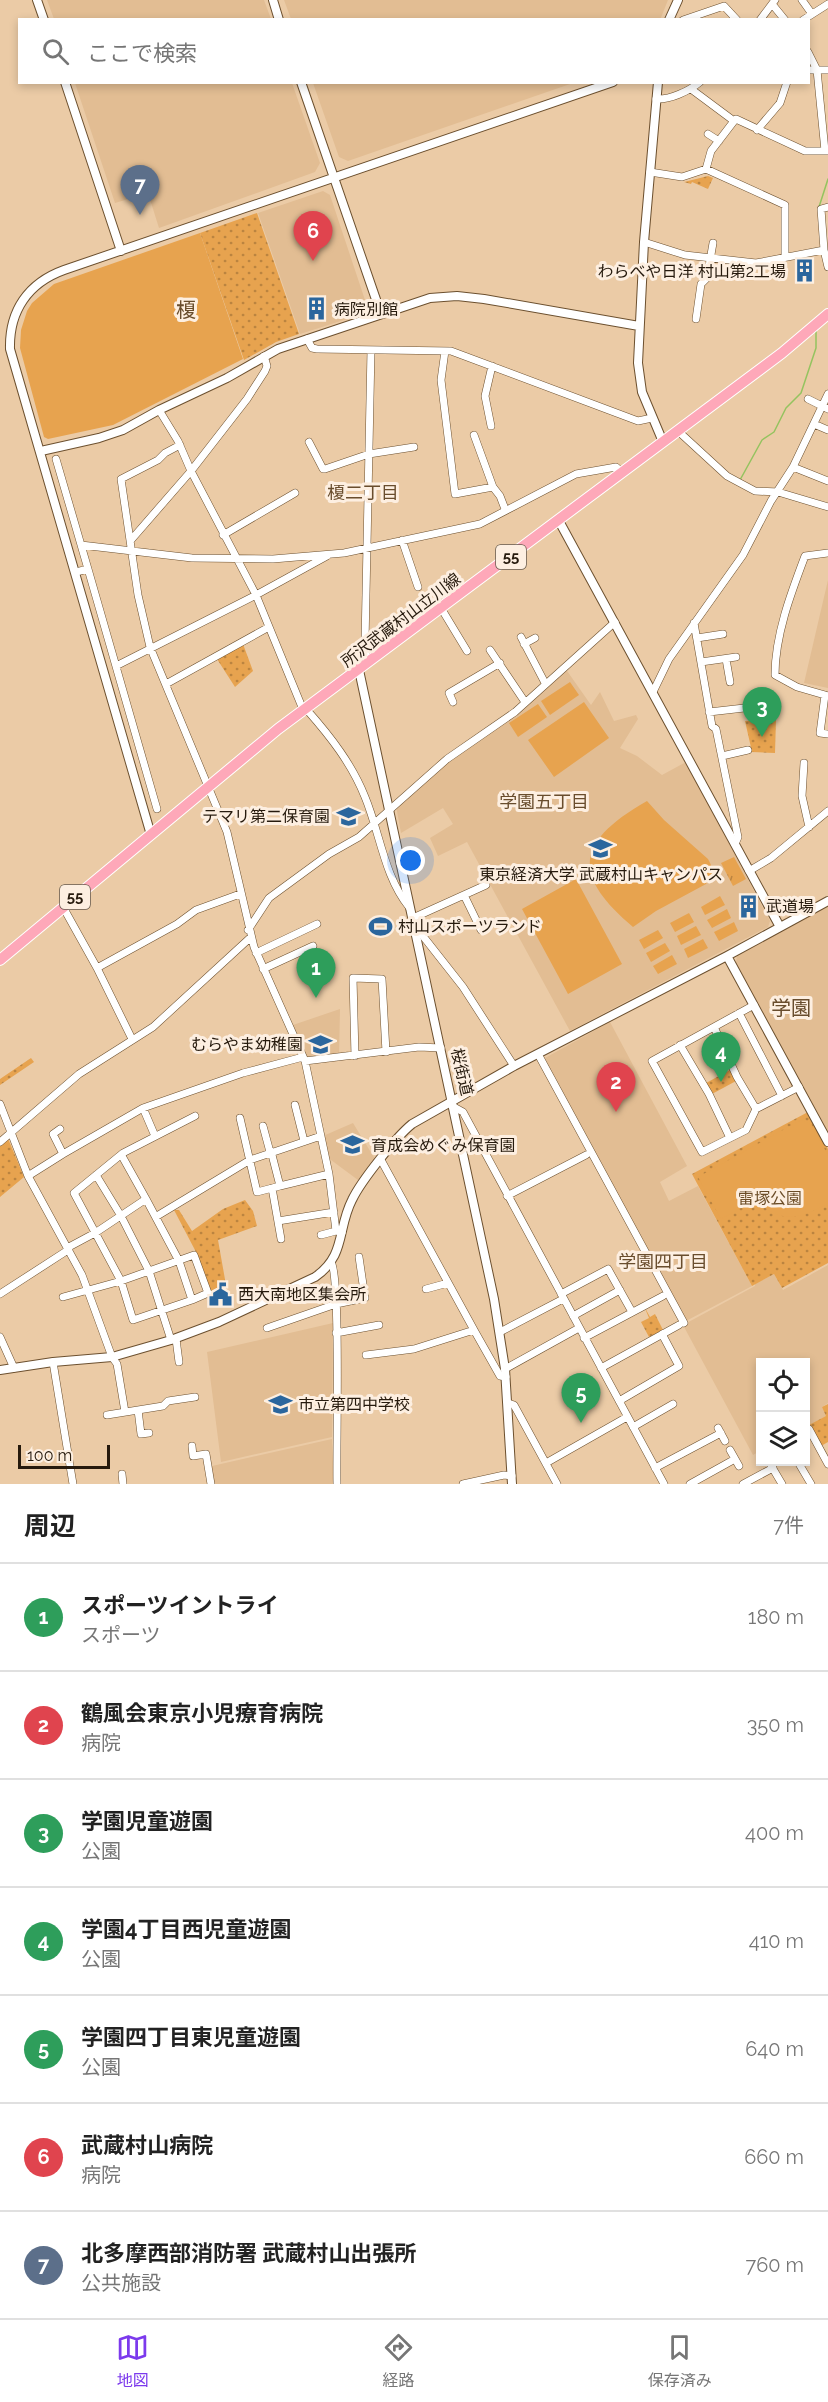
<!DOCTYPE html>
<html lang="ja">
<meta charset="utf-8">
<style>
body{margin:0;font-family:Raleway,"Noto Sans JP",sans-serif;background:#f2f2f2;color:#222}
.controls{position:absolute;right:18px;bottom:18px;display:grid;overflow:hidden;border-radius:0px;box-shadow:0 3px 9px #0003}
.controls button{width:54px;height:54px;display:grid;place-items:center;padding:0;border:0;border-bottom:2px solid #e0e0e0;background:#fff;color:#222;font:30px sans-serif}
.scale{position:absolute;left:18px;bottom:15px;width:92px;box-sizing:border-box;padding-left:6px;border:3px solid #261a0d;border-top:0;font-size:16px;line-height:21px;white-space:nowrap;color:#261a0d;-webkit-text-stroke:4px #fdefe1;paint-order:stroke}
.you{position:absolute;left:411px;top:861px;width:21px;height:21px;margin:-15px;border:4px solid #fff;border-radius:50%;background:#1a73e8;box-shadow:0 0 0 9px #1a73e833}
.badge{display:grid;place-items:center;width:39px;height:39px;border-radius:50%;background:#7c3aed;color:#fff;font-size:20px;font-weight:700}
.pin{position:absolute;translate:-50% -50px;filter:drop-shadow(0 2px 3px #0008)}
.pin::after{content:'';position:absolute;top:32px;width:21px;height:18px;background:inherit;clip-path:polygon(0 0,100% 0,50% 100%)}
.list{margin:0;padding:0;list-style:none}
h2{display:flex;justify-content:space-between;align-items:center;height:78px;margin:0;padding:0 24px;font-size:26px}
h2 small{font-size:20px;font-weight:400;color:#767676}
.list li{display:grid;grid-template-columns:39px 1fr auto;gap:18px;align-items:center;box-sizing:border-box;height:108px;padding:0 24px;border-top:2px solid #e0e0e0}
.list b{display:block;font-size:22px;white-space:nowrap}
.list p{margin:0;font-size:20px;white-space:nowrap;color:#767676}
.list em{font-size:20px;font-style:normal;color:#767676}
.icon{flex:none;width:33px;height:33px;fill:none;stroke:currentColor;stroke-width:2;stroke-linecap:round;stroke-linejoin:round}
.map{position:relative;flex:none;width:828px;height:1484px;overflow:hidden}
.search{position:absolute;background:#fff;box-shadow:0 3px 9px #0003;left:18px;right:18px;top:18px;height:66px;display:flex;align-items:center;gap:15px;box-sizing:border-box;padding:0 21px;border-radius:0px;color:#767676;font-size:22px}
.sheet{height:834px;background:#fff}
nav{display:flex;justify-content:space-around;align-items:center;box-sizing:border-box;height:84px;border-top:2px solid #e0e0e0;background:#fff;font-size:16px;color:#767676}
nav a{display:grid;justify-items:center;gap:3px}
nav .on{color:#7c3aed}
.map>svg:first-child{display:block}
.built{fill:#e2bd93}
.grass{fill:url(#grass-tufts)}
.park{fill:url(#park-dots)}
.pitch{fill:#e7a34f}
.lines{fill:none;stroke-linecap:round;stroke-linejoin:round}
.stream{stroke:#94c35f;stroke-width:1.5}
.minor-casing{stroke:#6c502f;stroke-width:8}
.tertiary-casing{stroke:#6c502f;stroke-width:10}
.primary-casing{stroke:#fff;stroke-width:12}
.minor{stroke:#fff;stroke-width:7}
.tertiary{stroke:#fff;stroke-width:8}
.primary{stroke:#fea8b9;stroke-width:10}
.labels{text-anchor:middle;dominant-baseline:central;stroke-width:6;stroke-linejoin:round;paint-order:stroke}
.shield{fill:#fdefe1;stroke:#665a4d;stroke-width:1.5}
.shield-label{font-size:15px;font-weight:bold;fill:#261a0d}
.poi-label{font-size:16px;fill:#261a0d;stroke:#fdefe1;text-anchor:start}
.street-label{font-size:16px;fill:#261a0d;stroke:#fdefe1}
.park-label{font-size:16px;fill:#6c4d27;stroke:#fdefe1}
.neighbourhood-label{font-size:18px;fill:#694d2d;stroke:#fdefe1}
.quarter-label{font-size:20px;fill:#694d2d;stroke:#fdefe1}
</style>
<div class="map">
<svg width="828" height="1484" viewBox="0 0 828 1484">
<defs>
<pattern id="grass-tufts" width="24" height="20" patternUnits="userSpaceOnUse" patternTransform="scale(1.5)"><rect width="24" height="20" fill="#e7a34f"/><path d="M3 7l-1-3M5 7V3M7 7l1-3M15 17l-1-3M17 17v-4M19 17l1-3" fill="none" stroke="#bb8440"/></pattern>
<pattern id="park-dots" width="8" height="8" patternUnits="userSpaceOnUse" patternTransform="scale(1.5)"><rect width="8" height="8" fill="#e7a34f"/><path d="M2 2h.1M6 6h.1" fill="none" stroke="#bb8440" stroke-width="1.8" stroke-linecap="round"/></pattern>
</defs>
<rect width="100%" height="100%" fill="#ebcba6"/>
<path class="built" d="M47,0H264L271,19H54Z
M284,0H668L660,20L291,19Z
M75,83H292L320,163L315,172L159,228L148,193L115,203Z
M313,83V82L573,83L348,161L339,157Z
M323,191L330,195L368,309L366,313L300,334L258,213Z
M828,580V688L804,683Z
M565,668L591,705L600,692L614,721L636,715L638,719L620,748L637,756L662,775L686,762L770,921L768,927L570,1031L467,842L438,856L430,838L453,824L443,808L401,833L396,806L435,770L462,752Z
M828,904V1133L736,963L737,954Z
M340,1009L339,1057L306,1058L290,1026Z
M610,1022L687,1166L660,1182L669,1201L698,1186L752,1286L686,1321L545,1058Z
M353,1123L375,1159L358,1180L331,1160L328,1161L323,1136Z
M828,1265V1403L822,1407L827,1416L806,1427V1362H760V1451L753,1455L683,1325L755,1286V1284L774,1274L783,1290Z
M333,1323L332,1437L221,1462L207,1352Z
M332,1439L334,1484H214L212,1466Z"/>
<path class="grass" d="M734,857L746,879L733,886L721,863Z"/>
<path class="park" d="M708,176L713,178L708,189L692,182L691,184L684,182Z
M257,213L299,334L276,342L244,360L200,233Z
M243,644L253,671L235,687L217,659Z
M776,720L775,753L752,752L745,721Z
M31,1058L34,1062L0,1085V1079Z
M730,1070L736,1081L712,1094L706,1083Z
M808,1112L828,1149V1263L782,1288L774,1274L752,1286L692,1174Z
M7,1136L24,1177L0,1197V1144Z
M245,1200L253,1211L257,1226L218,1240L226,1285L210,1291L196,1252L174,1210H179L192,1231L223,1209Z
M644,1306L650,1317L655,1314L663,1330L649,1337L641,1322L649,1318Z
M828,1404V1442L821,1446L809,1425L826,1416L822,1407Z"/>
<path class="pitch" d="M200,233L243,359L113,425L48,439L44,437L20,348L21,330L27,311L32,303L54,284Z
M570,682L579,695L550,715L541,701Z
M584,702L609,738L554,777L528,740Z
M538,704L547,717L518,737L509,723Z
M647,801L664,820L708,859C714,869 713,875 706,884L656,911L633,927C570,874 577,841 647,801Z
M576,879L622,964L568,994L522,909Z
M720,896L725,905L705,915L701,907Z
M727,909L731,918L712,928L707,920Z
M689,913L694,922L675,932L670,923Z
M734,922L738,931L719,941L714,932Z
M696,926L701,935L681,945L677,936Z
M658,930L663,938L644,949L639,940Z
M703,939L708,948L688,958L684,949Z
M665,943L670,951L651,962L646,953Z
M672,955L677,964L658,974L653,966Z
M801,1120L811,1124L828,1155V1203C791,1225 773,1221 746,1188L745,1194L750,1203L721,1219L698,1177Z"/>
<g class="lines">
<path class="stream" d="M818,210L828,179
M740,480L762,440L774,432L786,408L801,393L816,348V330"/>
<defs>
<path id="minor" d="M802,0L812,14
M772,4L785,20
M683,20L724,6L737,20
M760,20L775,0
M803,20L828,4
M808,52L817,70L825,151
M808,70H828
M691,89L734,121L736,119L805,151H828
M656,99C670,100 689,91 700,82
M757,130L780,103L787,82
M708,134L719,141
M706,169L711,151L734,121
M650,172L682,177L706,169L785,205V257
M828,207L821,209L824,250L828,267
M644,242L685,255L756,263L824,250
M696,319L701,284L707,278L713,243
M307,339L312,348L317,349L451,351L638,421L652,418
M445,351L441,380L455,494L493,487L500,496L505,509
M808,399L828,409
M159,410L178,441L191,471L256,595L304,712
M814,424L828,430
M491,426L485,396L492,366
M678,431L727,476L740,483L755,491L778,492L828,507
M474,435L493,487
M309,442L323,469H325L369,454L414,447
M180,445L165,453L158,460L121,479L138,595L150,647L227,832L254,947L305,1061L329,1174L336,1231L342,1233
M56,459L88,569L76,572
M793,467L828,481
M223,535L295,493
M131,540L191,471L247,399L265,371L267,366L264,356
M402,540L418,587
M81,545L192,558L273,559L344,553L480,524L576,474L616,467L623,473
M828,553L805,556C791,593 775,635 775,675L797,687L828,696
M88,569L157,809
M441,608L467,651
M694,623L712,726L716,729L738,837L735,844
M521,637L545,683
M697,638L723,634
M524,644L535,638
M490,650L525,702
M726,659L730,682
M370,662L366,656L365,643L371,350
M701,662L736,657
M116,666L256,595L327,556
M166,684L269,627
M653,692L669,659L743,555L771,501L793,467L828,394
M825,695L820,733L828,734
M453,702L449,693L500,663
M307,710C330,736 352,764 365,797C380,833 384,876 409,907
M709,712L753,707H775
M722,756L748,750
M804,763L802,796L809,827
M749,871L771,858L828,811
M464,895L481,930
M63,907L97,968L132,1039
M413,918L486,885
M415,926L463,987L514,1066
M248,930L269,898L329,854L359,837L447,759L515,712L615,622
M256,953L317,924
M97,968L177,924L196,910L240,894
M263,969L313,946
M754,1005L652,1061L702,1152L746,1130L756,1109L799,1087
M739,1013L782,1096
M714,1027L737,1077L756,1109
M680,1045L709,1094L730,1138
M538,1054L684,1323
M355,1056L353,978L382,979L386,1052
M305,1061L419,1047L441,1048
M0,1104L28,1176L82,1275L112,1357L117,1364L125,1412
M295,1105L304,1141
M454,1107L463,1112L664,1484
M143,1108L155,1136
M240,1118L257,1192L280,1186L271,1151
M263,1126L270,1152
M60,1129L53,1134L63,1154
M0,1142L79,1074L153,1027L251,937
M122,1156L146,1199
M96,1175L121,1216L149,1271L171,1340
M28,1176L63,1154L143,1108L243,1073L303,1057
M280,1186L329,1174
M272,1188L281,1239
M507,1196L586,1155
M157,1216L250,1160L321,1136
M278,1221L334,1212
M321,1235L336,1231
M67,1248L95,1233L146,1199L179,1261L192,1300L133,1320L121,1281L74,1193L123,1153L195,1116
M331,1262C341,1275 336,1453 337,1484
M426,1289L448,1283
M0,1294L68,1250
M561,1294L608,1269L632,1312
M63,1297L121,1281L194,1255L208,1293L192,1300
M573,1316L620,1290
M267,1328L336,1304L365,1298L359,1257
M474,1330L500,1376L506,1377
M500,1332L563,1299
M336,1333L379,1325
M0,1337L14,1368
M584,1338L663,1296
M176,1339L179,1362
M366,1355L414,1349L474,1330L381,1160
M53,1362L73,1484
M601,1368L679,1325
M505,1369L579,1328
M619,1401L679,1366L662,1334
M508,1403L514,1405L557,1484
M138,1410L141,1434L149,1433
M107,1415L163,1406L168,1401L195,1397
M633,1427L673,1404
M718,1428L725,1441
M806,1431L809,1429L828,1464
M192,1446L193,1456L206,1454L211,1484
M730,1450L739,1466
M769,1462L782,1484
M798,1462L811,1484
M546,1463L627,1417
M655,1468L721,1433
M122,1474L123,1484
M463,1484L504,1475L512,1476
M690,1484L735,1459
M743,1484L773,1468"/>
<path id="tertiary" d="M37,0L44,20
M273,0L279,20
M669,20L678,0
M65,82L121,251
M301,82L381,314
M658,82L644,242L638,363L642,392L663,442
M41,451L99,438L123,430L159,410L227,378L278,349L430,298L457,296L484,299L639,326
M559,521L780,927
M359,670L494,1299L505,1369L512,1484
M151,835L10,349C9,311 28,283 64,270L613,82
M727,956L828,1142
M0,1370L53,1362L112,1357L171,1340L219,1322L315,1277C346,1256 337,1229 352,1200C361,1181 396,1137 412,1124L514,1066L727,956L828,901"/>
<path id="primary" d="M0,960L278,729L782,353L828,314"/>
</defs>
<use href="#minor" class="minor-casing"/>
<use href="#tertiary" class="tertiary-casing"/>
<use href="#primary" class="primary-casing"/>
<use href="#minor" class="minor"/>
<use href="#tertiary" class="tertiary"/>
<use href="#primary" class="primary"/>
</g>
<defs>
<symbol id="building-bare" viewBox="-9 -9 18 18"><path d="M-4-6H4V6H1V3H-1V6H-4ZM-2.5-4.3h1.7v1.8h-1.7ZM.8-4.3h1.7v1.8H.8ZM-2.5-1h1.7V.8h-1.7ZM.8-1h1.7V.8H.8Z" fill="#2b669d" stroke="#fdefe1" stroke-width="2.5" paint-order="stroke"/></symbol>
<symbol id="school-bare" viewBox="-9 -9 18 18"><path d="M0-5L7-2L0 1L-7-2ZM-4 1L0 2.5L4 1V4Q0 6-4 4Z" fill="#2b669d" stroke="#fdefe1" stroke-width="2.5" paint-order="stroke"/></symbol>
<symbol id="university-bare" viewBox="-9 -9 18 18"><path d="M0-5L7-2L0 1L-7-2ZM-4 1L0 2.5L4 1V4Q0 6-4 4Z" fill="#2b669d" stroke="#fdefe1" stroke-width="2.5" paint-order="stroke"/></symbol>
<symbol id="stadium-bare" viewBox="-9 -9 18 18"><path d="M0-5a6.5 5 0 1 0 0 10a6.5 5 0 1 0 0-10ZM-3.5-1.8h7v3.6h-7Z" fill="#2b669d" stroke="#fdefe1" stroke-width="2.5" paint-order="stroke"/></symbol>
<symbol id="civic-bare" viewBox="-9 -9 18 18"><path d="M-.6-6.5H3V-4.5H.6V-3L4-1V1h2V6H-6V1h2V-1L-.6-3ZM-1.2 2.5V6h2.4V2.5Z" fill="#2b669d" stroke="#fdefe1" stroke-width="2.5" paint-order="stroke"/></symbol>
</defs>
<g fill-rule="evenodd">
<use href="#building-bare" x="788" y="254" width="33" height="33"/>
<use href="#building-bare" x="300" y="292" width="33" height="33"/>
<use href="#school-bare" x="332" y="800" width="33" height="33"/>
<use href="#university-bare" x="584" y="832" width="33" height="33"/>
<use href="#building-bare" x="732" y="890" width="33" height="33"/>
<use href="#stadium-bare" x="364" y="910" width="33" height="33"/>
<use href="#school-bare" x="304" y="1028" width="33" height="33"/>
<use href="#school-bare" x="336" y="1128" width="33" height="33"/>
<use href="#civic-bare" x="204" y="1278" width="33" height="33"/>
<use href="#school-bare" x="264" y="1388" width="33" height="33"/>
</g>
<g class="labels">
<g class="shield">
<rect x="496" y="545" width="30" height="24" rx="4.5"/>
<rect x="60" y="885" width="30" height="24" rx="4.5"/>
</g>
<g class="shield-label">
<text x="511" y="557">55</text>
<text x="75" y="897">55</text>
</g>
<g class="poi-label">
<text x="786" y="271" text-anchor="end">わらべや日洋 村山第2工場</text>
<text x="334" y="309">病院別館</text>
<text x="330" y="816" text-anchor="end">テマリ第二保育園</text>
<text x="601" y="874" text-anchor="middle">東京経済大学 武蔵村山キャンパス</text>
<text x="766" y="906">武道場</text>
<text x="398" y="926">村山スポーツランド</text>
<text x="303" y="1044" text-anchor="end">むらやま幼稚園</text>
<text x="371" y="1145">育成会めぐみ保育園</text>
<text x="238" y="1294">西大南地区集会所</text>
<text x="298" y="1404">市立第四中学校</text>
</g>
<g class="street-label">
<text transform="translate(401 620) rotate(-37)">所沢武蔵村山立川線</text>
<text transform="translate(462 1072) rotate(77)">桜街道</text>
</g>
<g class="park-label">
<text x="770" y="1198">雷塚公園</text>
</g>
<g class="neighbourhood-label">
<text x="363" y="492">榎二丁目</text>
<text x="544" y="801">学園五丁目</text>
<text x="663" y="1261">学園四丁目</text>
</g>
<g class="quarter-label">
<text x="186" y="310">榎</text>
<text x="791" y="1008">学園</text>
</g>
</g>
</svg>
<div class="controls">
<button><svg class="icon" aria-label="locate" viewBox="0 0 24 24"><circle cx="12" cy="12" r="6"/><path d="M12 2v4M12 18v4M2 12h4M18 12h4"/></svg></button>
<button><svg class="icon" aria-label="layers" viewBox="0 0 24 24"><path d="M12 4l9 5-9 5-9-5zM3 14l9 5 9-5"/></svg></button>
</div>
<div class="scale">100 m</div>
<div class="you"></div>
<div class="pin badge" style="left:316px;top:998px;background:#2e9e5b">1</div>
<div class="pin badge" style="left:616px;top:1112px;background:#e0444e">2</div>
<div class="pin badge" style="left:762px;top:737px;background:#2e9e5b">3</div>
<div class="pin badge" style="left:721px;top:1082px;background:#2e9e5b">4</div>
<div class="pin badge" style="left:581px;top:1423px;background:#2e9e5b">5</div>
<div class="pin badge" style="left:313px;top:261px;background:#e0444e">6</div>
<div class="pin badge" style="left:140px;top:215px;background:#5c6f8a">7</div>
<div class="search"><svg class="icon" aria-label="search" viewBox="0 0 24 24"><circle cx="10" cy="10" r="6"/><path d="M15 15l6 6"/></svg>ここで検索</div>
</div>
<section class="sheet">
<h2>周辺<small>7件</small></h2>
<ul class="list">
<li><span class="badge" style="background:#2e9e5b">1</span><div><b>スポーツイントライ</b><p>スポーツ</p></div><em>180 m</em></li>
<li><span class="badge" style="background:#e0444e">2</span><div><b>鶴風会東京小児療育病院</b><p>病院</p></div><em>350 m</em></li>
<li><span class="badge" style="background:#2e9e5b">3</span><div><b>学園児童遊園</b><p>公園</p></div><em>400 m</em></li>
<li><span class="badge" style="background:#2e9e5b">4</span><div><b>学園4丁目西児童遊園</b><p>公園</p></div><em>410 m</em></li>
<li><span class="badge" style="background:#2e9e5b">5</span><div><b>学園四丁目東児童遊園</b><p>公園</p></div><em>640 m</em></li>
<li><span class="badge" style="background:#e0444e">6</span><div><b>武蔵村山病院</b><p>病院</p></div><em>660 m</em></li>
<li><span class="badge" style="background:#5c6f8a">7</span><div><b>北多摩西部消防署 武蔵村山出張所</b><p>公共施設</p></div><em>760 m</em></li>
</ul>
</section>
<nav>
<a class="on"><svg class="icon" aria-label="map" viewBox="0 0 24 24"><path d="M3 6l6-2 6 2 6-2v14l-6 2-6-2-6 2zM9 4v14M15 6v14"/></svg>地図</a>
<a><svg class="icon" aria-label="directions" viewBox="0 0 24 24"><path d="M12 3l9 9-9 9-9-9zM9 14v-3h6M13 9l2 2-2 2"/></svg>経路</a>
<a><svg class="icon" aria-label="saved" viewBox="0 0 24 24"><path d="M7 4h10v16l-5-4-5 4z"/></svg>保存済み</a>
</nav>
